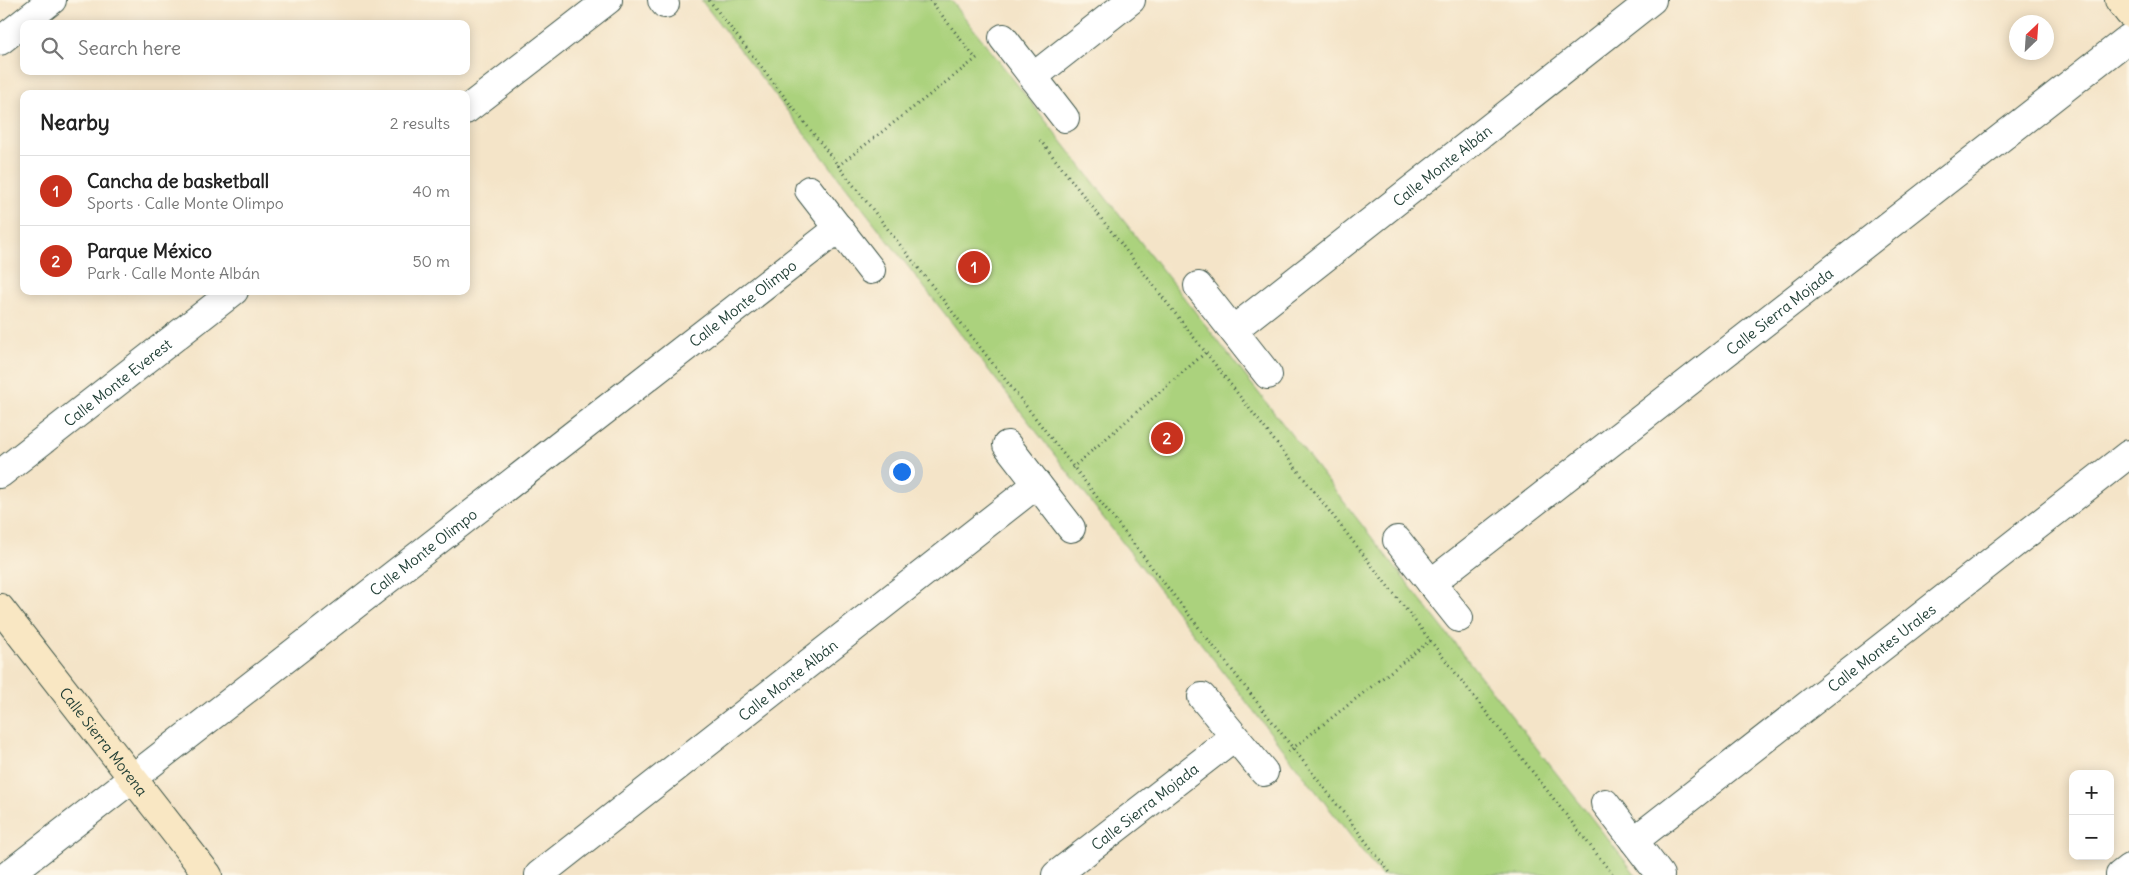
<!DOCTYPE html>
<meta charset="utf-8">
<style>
body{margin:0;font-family:Delius,sans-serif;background:#f2f2f2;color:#222}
.controls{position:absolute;right:15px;bottom:15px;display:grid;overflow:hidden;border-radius:10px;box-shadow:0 2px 12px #0003}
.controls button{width:45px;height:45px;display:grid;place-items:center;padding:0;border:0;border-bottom:1px solid #e0e0e0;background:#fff;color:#222;font:25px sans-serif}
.compass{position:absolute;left:2009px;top:15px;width:45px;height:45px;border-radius:50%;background:#fff;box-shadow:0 2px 12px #0003;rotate:25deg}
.you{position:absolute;left:901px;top:471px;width:18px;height:18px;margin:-12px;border:4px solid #fff;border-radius:50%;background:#1a73e8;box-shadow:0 0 0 8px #1a73e833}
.badge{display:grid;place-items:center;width:32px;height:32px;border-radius:50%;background:#c8321e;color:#fff;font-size:16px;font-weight:700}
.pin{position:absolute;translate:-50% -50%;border:2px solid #fff;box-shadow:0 1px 5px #0006}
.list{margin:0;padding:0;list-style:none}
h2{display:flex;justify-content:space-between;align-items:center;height:65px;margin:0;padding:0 20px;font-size:21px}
h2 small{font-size:16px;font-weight:400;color:#767676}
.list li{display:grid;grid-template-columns:32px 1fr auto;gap:15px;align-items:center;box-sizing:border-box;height:70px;padding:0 20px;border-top:1px solid #e0e0e0}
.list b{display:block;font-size:19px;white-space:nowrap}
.list p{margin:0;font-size:16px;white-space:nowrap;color:#767676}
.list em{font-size:16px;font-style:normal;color:#767676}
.icon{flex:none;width:28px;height:28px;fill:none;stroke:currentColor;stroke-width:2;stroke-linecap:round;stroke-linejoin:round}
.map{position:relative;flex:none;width:2129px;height:875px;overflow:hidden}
.search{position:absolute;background:#fff;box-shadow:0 2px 12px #0003;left:20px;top:20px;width:450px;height:55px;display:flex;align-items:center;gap:12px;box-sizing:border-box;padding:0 18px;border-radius:10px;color:#767676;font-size:19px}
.panel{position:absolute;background:#fff;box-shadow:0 2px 12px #0003;left:20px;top:90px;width:450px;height:205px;border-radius:10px}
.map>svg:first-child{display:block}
.green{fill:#abd27d;stroke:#658858}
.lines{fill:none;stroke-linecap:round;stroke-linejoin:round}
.street-casing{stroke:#3f564a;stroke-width:30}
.secondary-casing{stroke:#3f564a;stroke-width:30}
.path{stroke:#3f564a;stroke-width:3;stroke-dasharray:1 4;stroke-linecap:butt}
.street{stroke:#fff;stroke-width:28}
.secondary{stroke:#f9e7c3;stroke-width:28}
.labels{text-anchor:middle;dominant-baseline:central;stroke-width:5;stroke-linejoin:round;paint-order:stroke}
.street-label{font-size:15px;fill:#1f3d34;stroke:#fcf5e5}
</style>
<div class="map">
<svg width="2129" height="875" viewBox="0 0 2129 875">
<rect width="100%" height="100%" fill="#fcf5e5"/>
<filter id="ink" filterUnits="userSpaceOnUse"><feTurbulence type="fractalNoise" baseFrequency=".02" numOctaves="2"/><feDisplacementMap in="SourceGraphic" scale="10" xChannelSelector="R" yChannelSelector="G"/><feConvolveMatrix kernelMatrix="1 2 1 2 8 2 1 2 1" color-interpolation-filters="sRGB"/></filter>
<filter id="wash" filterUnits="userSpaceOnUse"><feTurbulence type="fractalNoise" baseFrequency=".0096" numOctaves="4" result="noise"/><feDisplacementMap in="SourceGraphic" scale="20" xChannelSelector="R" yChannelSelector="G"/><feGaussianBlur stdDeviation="1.12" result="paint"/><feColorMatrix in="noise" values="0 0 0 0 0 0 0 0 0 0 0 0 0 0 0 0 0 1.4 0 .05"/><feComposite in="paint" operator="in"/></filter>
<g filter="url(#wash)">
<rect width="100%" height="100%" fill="#f4e4c8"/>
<path class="green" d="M701,0H951L1636,875H1381Z"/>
</g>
<g filter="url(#ink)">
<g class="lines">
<defs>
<g id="street">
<path d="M662,0L665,4"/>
<path d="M1003,38L1065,118"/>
<path d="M0,41L52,0"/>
<path d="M1033,77L1131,0"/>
<path d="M466,110L608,0"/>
<path d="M809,190L871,270"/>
<path d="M1198,286L1268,375"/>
<path id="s1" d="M1233,330L1652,0"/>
<path d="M1007,445L1071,528"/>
<path id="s2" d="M0,474L234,291"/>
<path d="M1397,540L1459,618"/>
<path id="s3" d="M1431,583L2129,38"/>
<path d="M1202,697L1264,772"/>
<path d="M1605,803L1660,875"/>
<path id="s4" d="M1634,841L2129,454"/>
<path id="s5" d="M8,875L839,228"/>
<path id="s6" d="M539,875L1037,484"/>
<path id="s7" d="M1056,875L1234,737"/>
<path d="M2120,875L2129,868"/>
</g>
<g id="secondary">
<path d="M2119,0L2129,13"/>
<path id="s8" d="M0,608L208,875"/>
</g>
</defs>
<use href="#street" class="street-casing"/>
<use href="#secondary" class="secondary-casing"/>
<path class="path" d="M709,0L1392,875
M930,0L976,59
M1040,140L1613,875
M838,166L977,58
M1072,468L1205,353
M1288,752L1431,640"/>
<use href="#street" class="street"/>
<use href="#secondary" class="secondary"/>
</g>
</g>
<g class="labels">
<g class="street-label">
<text stroke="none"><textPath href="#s1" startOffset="266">Calle Monte Albán</textPath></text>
<text stroke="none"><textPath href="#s5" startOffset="931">Calle Monte Olimpo</textPath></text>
<text stroke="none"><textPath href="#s3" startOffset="442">Calle Sierra Mojada</textPath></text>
<text stroke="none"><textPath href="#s2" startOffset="149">Calle Monte Everest</textPath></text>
<text stroke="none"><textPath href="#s5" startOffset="526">Calle Monte Olimpo</textPath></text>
<text stroke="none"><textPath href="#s4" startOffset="314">Calle Montes Urales</textPath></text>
<text stroke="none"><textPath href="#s6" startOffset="316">Calle Monte Albán</textPath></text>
<text stroke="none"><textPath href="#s8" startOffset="169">Calle Sierra Morena</textPath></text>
<text stroke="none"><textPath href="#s7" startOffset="112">Calle Sierra Mojada</textPath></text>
</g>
</g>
</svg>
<div class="controls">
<button>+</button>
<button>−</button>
</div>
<svg class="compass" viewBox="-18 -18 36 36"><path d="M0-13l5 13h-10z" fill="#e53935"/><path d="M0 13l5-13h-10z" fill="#767676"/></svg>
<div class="you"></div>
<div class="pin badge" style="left:974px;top:267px">1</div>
<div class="pin badge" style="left:1167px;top:438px">2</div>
<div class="search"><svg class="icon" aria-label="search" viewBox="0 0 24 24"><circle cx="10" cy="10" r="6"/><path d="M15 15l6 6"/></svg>Search here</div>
<section class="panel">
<h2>Nearby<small>2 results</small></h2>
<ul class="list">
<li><span class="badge">1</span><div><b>Cancha de basketball</b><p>Sports · Calle Monte Olimpo</p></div><em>40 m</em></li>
<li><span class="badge">2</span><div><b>Parque México</b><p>Park · Calle Monte Albán</p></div><em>50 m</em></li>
</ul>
</section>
</div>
